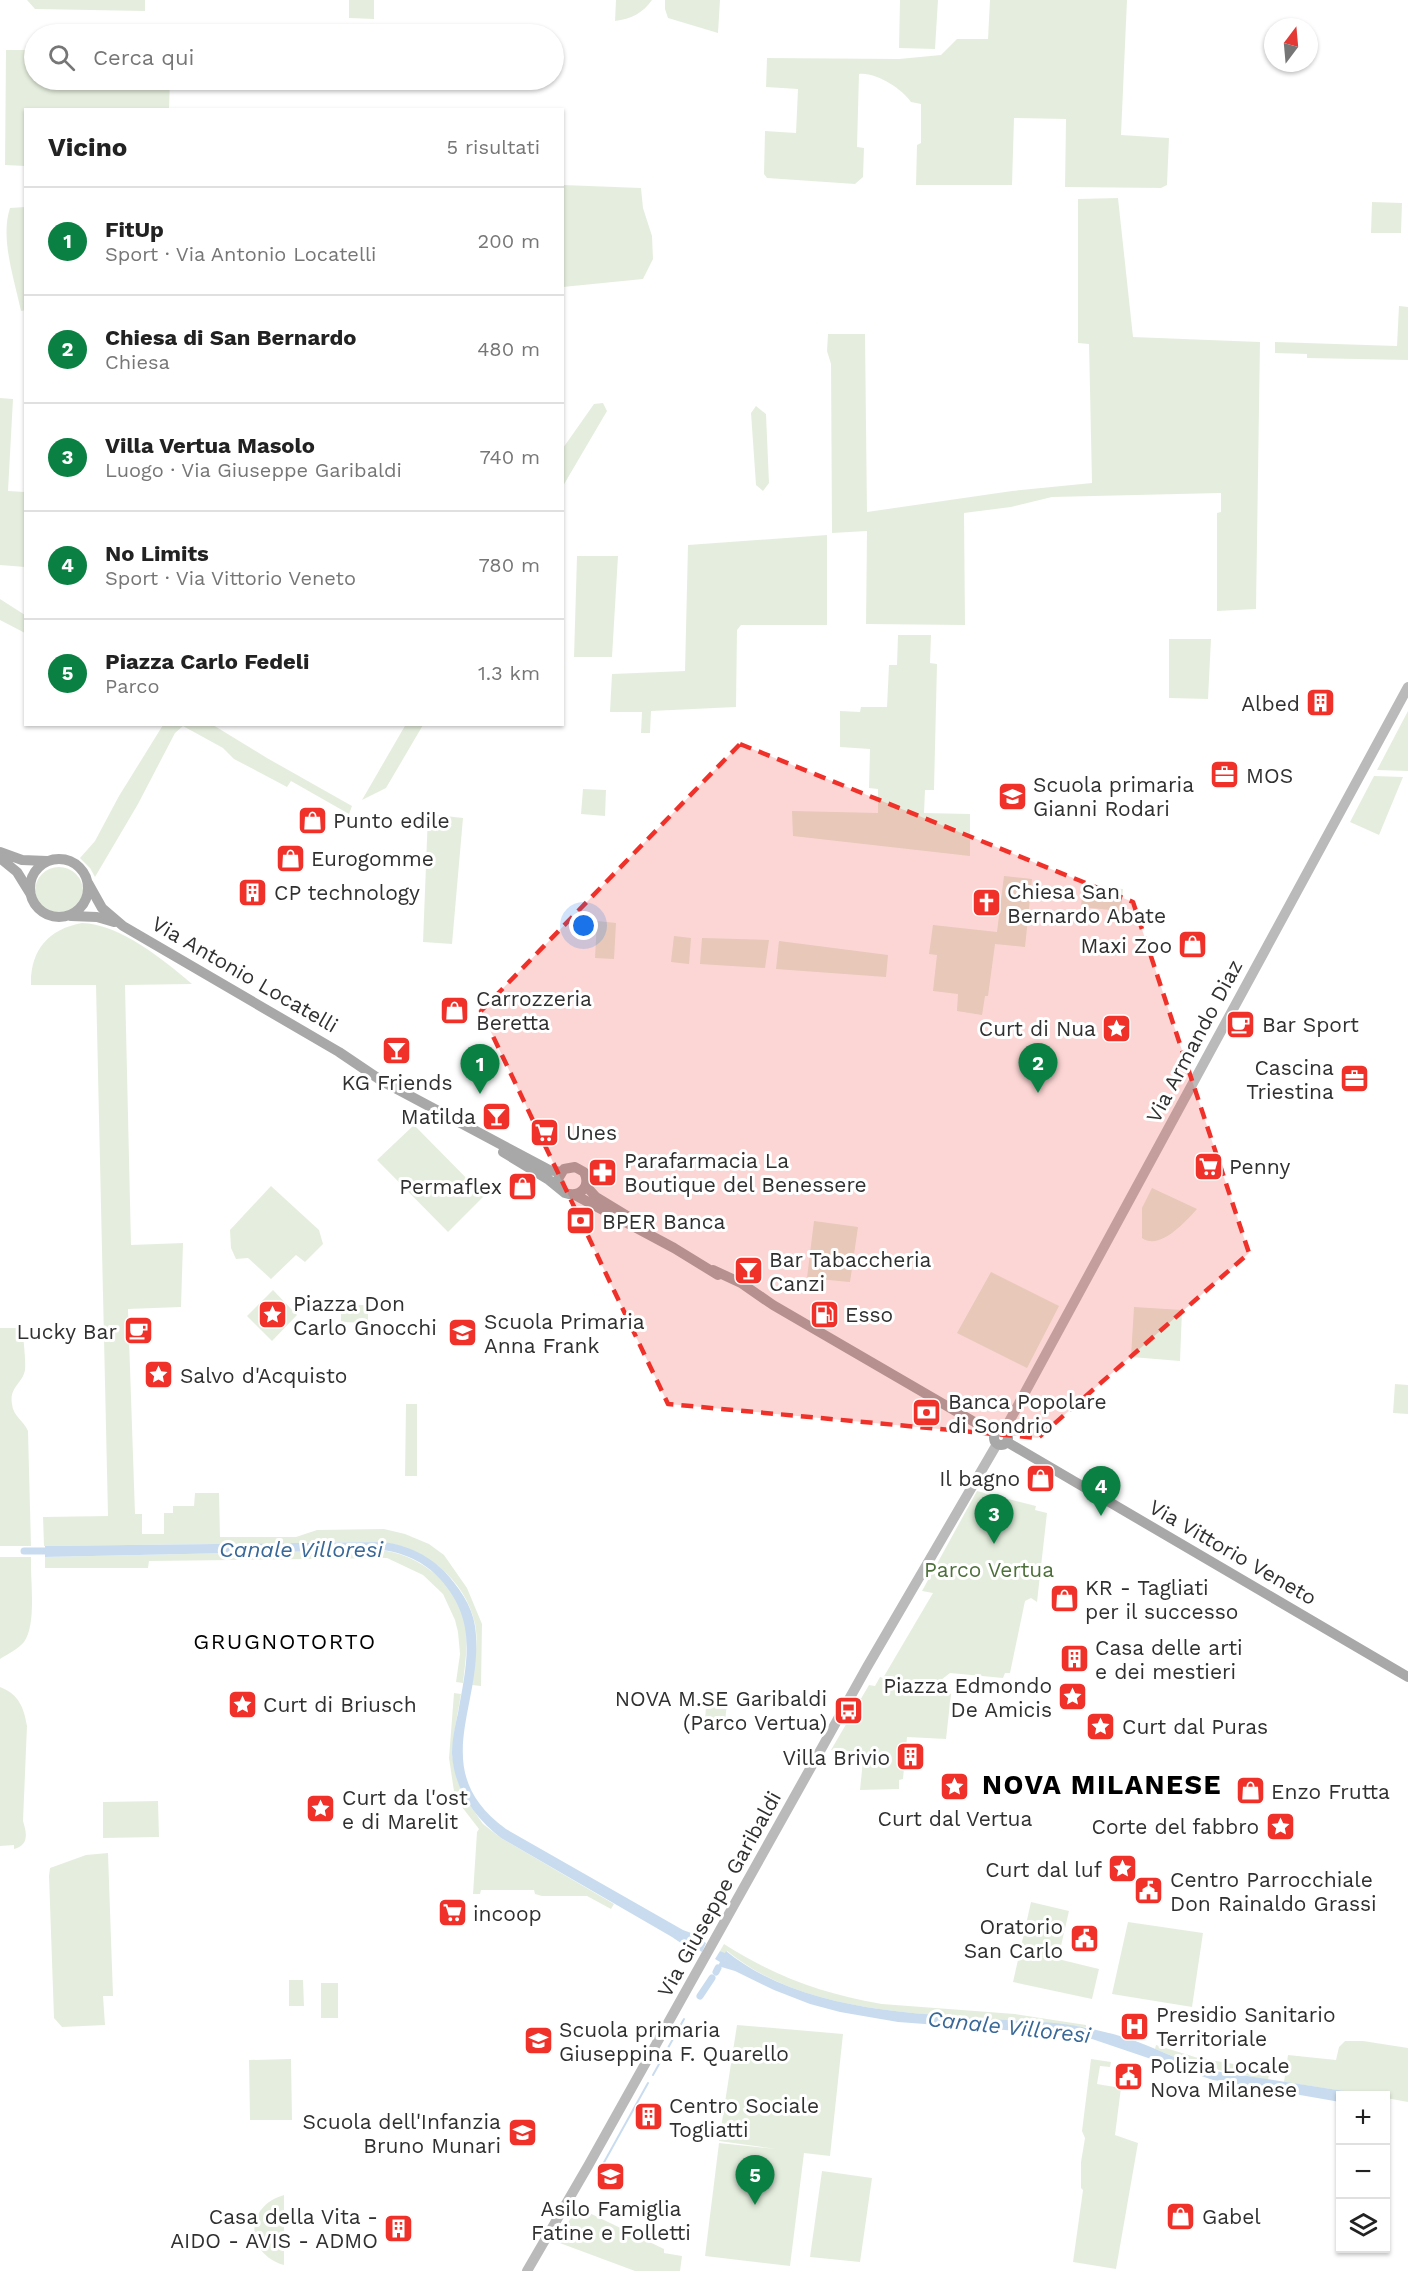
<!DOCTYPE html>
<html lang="it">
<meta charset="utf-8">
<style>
body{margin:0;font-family:"Work Sans",sans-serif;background:#f6f6f6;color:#222}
.controls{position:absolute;right:18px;bottom:18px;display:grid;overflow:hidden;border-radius:0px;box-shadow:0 2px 4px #0004}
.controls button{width:54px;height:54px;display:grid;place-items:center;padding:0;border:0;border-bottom:2px solid #e0e0e0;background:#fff;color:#222;font:30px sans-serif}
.compass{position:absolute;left:1264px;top:18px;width:54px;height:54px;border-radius:50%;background:#fff;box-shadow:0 2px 4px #0004;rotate:16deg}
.you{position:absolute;left:584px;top:926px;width:21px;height:21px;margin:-15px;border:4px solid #fff;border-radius:50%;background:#1a73e8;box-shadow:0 0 0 9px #1a73e833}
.badge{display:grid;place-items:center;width:39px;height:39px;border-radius:50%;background:#0b8043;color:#fff;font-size:20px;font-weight:700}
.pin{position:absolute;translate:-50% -50px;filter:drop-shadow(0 2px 3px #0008)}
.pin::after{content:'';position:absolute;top:32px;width:21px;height:18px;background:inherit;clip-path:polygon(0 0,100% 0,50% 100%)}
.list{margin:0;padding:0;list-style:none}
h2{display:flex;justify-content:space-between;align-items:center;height:78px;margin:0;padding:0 24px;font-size:26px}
h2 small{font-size:20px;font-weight:400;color:#767676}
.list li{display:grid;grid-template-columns:39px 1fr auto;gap:18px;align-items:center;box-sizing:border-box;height:108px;padding:0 24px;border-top:2px solid #e0e0e0}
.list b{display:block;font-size:22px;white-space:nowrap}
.list p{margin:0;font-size:20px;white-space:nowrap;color:#767676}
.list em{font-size:20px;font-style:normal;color:#767676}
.icon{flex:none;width:33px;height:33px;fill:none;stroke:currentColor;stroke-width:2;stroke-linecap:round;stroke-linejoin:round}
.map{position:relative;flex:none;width:1408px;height:2271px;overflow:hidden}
.search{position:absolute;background:#fff;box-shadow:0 2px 4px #0004;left:24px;top:24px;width:540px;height:66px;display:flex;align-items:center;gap:15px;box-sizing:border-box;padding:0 21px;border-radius:33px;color:#767676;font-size:22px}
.panel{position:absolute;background:#fff;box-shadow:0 2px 4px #0004;left:24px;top:108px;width:540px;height:618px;border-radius:0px}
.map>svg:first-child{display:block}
.green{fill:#e5eede}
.water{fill:#c9dcef}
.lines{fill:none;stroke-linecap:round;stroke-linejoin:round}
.stream{stroke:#c9dcef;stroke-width:2}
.canal{stroke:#c9dcef;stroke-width:7}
.secondary{stroke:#bababa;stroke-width:10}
.primary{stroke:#a8a8a8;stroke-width:10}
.marked{fill:#f0312a;fill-opacity:0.2;stroke:#f0312a;stroke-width:4.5;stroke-dasharray:12 8;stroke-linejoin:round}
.labels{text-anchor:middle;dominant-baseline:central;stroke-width:6;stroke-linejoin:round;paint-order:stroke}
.poi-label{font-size:21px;fill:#303030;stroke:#fff;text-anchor:start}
.street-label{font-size:21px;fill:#303030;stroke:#fff}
.park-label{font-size:21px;fill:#4d6f3a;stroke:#fff}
.water-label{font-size:22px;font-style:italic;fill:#386898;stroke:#fff}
.neighbourhood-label{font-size:22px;letter-spacing:1.5px;fill:#000;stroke:#fff}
.district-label{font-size:27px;font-weight:bold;letter-spacing:1.5px;fill:#000;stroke:#fff}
</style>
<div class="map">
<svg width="1408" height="2271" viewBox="0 0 1408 2271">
<rect width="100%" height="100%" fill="#fff"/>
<path class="green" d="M27,0H145V11L35,9Z
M349,0H374V19L349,18Z
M616,0H652C643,13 631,19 615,21Z
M665,0H720L718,33L668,18L665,9Z
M900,0H938L935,49L899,48Z
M990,0H1127L1121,135L1169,138L1167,185L1161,188L1065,187L1066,119L1014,118L1012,185H916L917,145L921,143V104L911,102C902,89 876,72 859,74L857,147L864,148L863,177L855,184L767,178L764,174L765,131L796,133L798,89L766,87L767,58L899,59L941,55L957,39H988Z
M6,50H34V80H170L169,109L26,110L25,166L5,165Z
M563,185L641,188L643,208L652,236L653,259L643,279L563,287Z
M1118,198L1133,337L1260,342L1256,609L1217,611V513L1221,512V493L1052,497L1011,507L964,513L965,625L866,624L867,531L832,533L831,364L827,351L828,334H865L867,512L1012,491L1092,483L1089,344L1078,343V199Z
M1372,202L1402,203L1401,233H1371Z
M25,207L26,310L21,311C14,278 0,238 10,208Z
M1399,306L1408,307V360L1307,358V354L1275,353V342L1397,346Z
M0,398L13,399L8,491L25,492V567L0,565Z
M603,403L607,411L563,486V448L594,404Z
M756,406L766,414L769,483L763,491L756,485L751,413Z
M827,535V625H741L737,630L736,707L651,711L650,733H641L642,712H610L612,674L685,671L688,545Z
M577,556H618L612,657H574Z
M0,599L25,615V633L0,620Z
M898,635H931L930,663L937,664L934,790H925L924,813L970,814V856L793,836L792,811L878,813V789L869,788L870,749L840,747V711L860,712L861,707H887L889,665H897Z
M1169,639H1211L1208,699L1169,698Z
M1408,711V771L1377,770Z
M406,724L423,725L386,788L362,800Z
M163,725H213L267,758L352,806L349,814L291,781L287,787L234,759L223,748L183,726L175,733L138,804L95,877L90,868L80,858L95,841L119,796Z
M1374,776L1403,777L1379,835L1350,822Z
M583,789L606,790L605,816L581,814Z
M428,814L463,818L452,944L423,942Z
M35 891a24 24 0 1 1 48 0a24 24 0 1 1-48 0Z
M1004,876L1032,879L1025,947L995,944L988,996H985L982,1015L957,1011L958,994L933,991L937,955L929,954L933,925L997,932Z
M1083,885L1123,889L1121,911L1081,907Z
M597,921L616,923L614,959L595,958Z
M82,923C120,924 164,960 192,984L125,985L131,1245L183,1243L181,1307L128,1309L135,1514H142V1534H164V1513H173V1506H194L195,1493H219L220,1537H296L317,1530L384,1529L405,1534L429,1544L444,1555L467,1588L482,1624L481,1686L472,1685C474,1665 479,1644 475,1624C466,1580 423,1545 379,1542L44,1546L43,1517L108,1516L96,985H31C30,951 48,929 82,923Z
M674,936L691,938L689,964L671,962Z
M702,938L769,940L765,968L700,964Z
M779,941L888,955L886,977L776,969Z
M414,1125L484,1196L448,1232L377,1160Z
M271,1186L319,1230L323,1244L305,1262L296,1255L271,1279L248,1258L236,1259L231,1248L230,1230Z
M1152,1188L1197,1209C1186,1221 1160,1251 1142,1238V1208Z
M814,1221L858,1227L850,1282L807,1278Z
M991,1272L1059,1306L1027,1368L957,1333Z
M273,1290L297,1315L272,1341L247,1316Z
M341,1305H368V1323L341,1322Z
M1134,1307L1182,1310L1180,1361L1131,1357Z
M0,1328H23C23,1342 26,1357 25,1370C23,1383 9,1387 12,1404C13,1416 24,1421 28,1431L31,1546H0Z
M1395,1384L1408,1385V1414L1393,1413Z
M406,1404H417V1476H405Z
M977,1491L1036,1506L1035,1510L1047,1513L1037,1602L1031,1598L1025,1601L1010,1673H1005L1003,1678L950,1673L941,1680V1686L947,1693L951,1694L946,1739L907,1737L903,1779L899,1780V1789L860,1790L863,1760L831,1750L869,1685L875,1686L880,1677L883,1678L933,1593L922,1591Z
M379,1550C419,1553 461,1586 466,1628C468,1646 465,1665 463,1683L456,1682L460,1654L458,1632L455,1620L443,1594L423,1575L387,1558L149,1561L148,1568H45V1557Z
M0,1557H31V1565C31,1585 36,1625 24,1642C18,1649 8,1654 0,1659Z
M0,1687C19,1694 24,1708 27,1726L23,1821C27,1834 29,1845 14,1849V1845L0,1846Z
M707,1691L728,1692L725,1723L705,1721Z
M454,1693L461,1694L454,1734L452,1753L454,1767L463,1795L483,1824L501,1838L614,1904L611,1909L587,1896H542L535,1894L534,1890H481L480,1894H473L477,1832L479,1829L455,1798L449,1758Z
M158,1801L159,1837L103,1838V1802Z
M108,1853L113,1996H103L105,2025L62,2027L54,2018L49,1876L50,1868L86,1855Z
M1031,1902L1069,1911L1058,1959L1099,1969L1092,1999L1013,1982Z
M1128,1922L1203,1933L1192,2007L1112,1994Z
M724,1944C774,1976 823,1994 882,2004L1015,2014L1086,2025V2027C1077,2027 1067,2025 1059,2024C1042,2022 1025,2021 1008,2020C916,2013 803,2013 727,1951L725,1954L720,1951Z
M289,1980H303L304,2006H289Z
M321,1983H338V2018H321Z
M737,2025L843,2034L830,2156L804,2153L790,2266L705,2256L719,2143L776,2149L719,2141Z
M1345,2041H1363L1408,2048V2102L1386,2098V2096L1370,2095L1284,2082L1288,2055L1336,2060L1339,2047Z
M1156,2045L1198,2058L1270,2070L1268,2080L1194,2065L1155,2049Z
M291,2059L292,2120H250L249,2060Z
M1091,2059L1111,2062L1110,2067L1100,2066L1097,2084L1121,2088L1115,2135L1138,2143L1116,2269L1073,2262L1083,2190L1081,2188V2162L1085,2138L1082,2131Z
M822,2171L872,2178L860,2262L810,2257Z
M284,2195V2265C245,2254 244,2206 284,2195Z
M577,2207L664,2249V2253L682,2256L680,2271H635L557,2242Z"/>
<path class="water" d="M379,1542C403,1543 427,1554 444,1571C458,1586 472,1605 475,1626C486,1704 424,1769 506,1829L683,1930L702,1937L701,1940L706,1943L702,1952L696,1948L694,1952L672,1937L501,1838C474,1817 454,1789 452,1754C452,1740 455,1726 458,1713C467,1662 478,1621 440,1579C425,1562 401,1551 379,1550L45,1557V1546Z
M720,1951L725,1953L726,1951C803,2013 916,2013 1009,2020C1033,2022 1058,2022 1082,2027C1101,2031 1120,2035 1138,2042C1164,2052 1188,2064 1215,2071L1370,2095L1340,2096V2102L1213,2080L1092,2039L1044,2033L898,2022L840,2012L810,2004L774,1990L735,1971L718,1966L720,1962L715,1959Z"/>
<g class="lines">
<path class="stream" d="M653,2075L684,2019
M597,2175L648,2083"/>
<path class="canal" d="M24,1551H51
M716,1972L718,1968
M700,1996L712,1978"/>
<path class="secondary" d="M1004,1431L1408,687
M527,2271L588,2166L867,1667L997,1444"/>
<path class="primary" d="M0,852L22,860L47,861
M0,858L17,872L30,893
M30 888a29 29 0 1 1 58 0a29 29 0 1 1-58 0Z
M88,883L102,908L123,926L339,1052L382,1081L549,1170L561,1172
M71,916L97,917L114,922
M503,1152L549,1180L565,1193C581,1198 591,1186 584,1172L575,1167L564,1169L558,1179L561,1189
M586,1186L596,1197L642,1225
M575,1195L674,1248L718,1275
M713,1270L741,1283L773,1305L995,1434
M994 1438a7 7 0 1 1 14 0a7 7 0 1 1-14 0Z
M1007,1442L1408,1677"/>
</g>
<path class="marked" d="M740,744L1133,902L1249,1253L1038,1438L668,1404L481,1011Z"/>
<defs>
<symbol id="building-square" viewBox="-11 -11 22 22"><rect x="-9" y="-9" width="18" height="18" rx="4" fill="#f0312a" stroke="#fff"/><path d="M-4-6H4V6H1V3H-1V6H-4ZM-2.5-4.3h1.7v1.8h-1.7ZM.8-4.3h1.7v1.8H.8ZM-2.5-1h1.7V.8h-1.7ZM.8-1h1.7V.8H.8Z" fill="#fff"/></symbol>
<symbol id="office-square" viewBox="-11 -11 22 22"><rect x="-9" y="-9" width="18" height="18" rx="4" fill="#f0312a" stroke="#fff"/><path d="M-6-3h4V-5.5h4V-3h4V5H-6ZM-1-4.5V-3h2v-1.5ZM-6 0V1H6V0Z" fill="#fff"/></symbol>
<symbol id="school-square" viewBox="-11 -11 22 22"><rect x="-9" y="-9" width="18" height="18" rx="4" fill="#f0312a" stroke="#fff"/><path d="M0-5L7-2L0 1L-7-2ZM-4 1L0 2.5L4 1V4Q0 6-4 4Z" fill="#fff"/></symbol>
<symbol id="shop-square" viewBox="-11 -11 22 22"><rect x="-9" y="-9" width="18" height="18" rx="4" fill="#f0312a" stroke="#fff"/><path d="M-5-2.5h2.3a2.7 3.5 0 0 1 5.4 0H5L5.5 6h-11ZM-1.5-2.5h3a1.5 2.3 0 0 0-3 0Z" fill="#fff"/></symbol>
<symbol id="church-square" viewBox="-11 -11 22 22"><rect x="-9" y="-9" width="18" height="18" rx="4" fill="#f0312a" stroke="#fff"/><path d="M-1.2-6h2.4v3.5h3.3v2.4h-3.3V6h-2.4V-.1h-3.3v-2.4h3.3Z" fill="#fff"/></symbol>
<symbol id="cafe-square" viewBox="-11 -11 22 22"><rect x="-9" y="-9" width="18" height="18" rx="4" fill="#f0312a" stroke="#fff"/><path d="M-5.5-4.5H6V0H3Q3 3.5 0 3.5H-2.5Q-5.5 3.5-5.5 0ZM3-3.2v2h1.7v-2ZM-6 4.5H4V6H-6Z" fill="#fff"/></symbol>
<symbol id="sight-square" viewBox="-11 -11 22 22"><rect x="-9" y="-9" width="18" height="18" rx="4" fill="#f0312a" stroke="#fff"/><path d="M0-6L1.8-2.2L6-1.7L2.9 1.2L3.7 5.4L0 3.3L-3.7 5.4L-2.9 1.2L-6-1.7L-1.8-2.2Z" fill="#fff"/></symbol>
<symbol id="bar-square" viewBox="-11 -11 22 22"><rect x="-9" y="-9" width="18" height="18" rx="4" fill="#f0312a" stroke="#fff"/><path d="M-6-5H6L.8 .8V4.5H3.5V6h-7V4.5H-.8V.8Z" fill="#fff"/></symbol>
<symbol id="supermarket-square" viewBox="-11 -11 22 22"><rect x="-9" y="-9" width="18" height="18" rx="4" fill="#f0312a" stroke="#fff"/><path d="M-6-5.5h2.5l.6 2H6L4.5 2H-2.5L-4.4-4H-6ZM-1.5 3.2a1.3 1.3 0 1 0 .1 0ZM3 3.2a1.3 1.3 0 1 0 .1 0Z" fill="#fff"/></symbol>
<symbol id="pharmacy-square" viewBox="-11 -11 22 22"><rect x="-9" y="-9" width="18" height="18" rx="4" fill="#f0312a" stroke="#fff"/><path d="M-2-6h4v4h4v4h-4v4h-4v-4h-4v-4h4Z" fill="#fff"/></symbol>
<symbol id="bank-square" viewBox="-11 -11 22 22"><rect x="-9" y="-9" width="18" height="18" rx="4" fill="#f0312a" stroke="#fff"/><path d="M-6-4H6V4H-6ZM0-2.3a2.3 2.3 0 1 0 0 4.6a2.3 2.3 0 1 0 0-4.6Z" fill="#fff"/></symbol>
<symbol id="fuel-square" viewBox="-11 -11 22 22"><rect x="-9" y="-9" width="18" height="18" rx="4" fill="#f0312a" stroke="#fff"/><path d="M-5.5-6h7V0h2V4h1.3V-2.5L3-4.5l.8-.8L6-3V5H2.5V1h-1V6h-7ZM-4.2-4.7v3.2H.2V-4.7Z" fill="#fff"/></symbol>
<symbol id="bus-square" viewBox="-11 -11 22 22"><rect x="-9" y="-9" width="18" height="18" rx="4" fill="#f0312a" stroke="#fff"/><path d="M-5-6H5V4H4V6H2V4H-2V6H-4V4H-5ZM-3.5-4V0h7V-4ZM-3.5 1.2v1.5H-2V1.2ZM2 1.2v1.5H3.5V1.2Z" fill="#fff"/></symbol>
<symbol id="civic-square" viewBox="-11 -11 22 22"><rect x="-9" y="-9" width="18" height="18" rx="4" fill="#f0312a" stroke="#fff"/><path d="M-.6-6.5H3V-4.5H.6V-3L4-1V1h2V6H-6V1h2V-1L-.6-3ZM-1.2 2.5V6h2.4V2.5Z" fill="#fff"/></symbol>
<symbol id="hospital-square" viewBox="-11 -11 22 22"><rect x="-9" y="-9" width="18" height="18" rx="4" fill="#f0312a" stroke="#fff"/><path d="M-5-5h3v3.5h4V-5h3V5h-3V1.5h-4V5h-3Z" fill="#fff"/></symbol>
</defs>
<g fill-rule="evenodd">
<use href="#building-square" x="1304" y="686" width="33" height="33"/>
<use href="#office-square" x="1208" y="758" width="33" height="33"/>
<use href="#school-square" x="996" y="780" width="33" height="33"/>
<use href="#shop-square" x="296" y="804" width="33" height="33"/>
<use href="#shop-square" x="274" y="842" width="33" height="33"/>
<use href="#building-square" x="236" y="876" width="33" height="33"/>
<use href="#church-square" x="970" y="886" width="33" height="33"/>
<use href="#shop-square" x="1176" y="928" width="33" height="33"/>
<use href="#shop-square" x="438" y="994" width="33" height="33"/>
<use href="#cafe-square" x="1224" y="1008" width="33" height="33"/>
<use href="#sight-square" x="1100" y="1012" width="33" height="33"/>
<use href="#bar-square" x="380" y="1034" width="33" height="33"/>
<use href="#office-square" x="1338" y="1062" width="33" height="33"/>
<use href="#bar-square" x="480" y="1100" width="33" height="33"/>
<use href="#supermarket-square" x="528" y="1116" width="33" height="33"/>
<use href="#supermarket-square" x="1192" y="1150" width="33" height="33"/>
<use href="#pharmacy-square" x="586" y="1156" width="33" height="33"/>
<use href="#shop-square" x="506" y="1170" width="33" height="33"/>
<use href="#bank-square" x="564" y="1204" width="33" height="33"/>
<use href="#bar-square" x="732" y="1254" width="33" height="33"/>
<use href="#fuel-square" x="808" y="1298" width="33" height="33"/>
<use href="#sight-square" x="256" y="1298" width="33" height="33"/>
<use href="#cafe-square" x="122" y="1314" width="33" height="33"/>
<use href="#school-square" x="446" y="1316" width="33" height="33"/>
<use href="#sight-square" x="142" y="1358" width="33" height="33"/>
<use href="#bank-square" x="910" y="1396" width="33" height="33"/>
<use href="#shop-square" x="1024" y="1462" width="33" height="33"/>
<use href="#shop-square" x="1048" y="1582" width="33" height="33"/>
<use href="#building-square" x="1058" y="1642" width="33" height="33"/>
<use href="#sight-square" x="1056" y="1680" width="33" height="33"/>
<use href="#sight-square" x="226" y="1688" width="33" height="33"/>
<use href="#bus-square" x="832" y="1694" width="33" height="33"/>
<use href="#sight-square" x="1084" y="1710" width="33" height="33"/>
<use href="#building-square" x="894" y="1740" width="33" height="33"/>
<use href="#sight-square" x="938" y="1770" width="33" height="33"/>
<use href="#shop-square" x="1234" y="1774" width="33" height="33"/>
<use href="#sight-square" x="304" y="1792" width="33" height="33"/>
<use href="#sight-square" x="1264" y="1810" width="33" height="33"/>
<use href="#sight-square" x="1106" y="1852" width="33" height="33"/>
<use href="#civic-square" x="1132" y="1874" width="33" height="33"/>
<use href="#supermarket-square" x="436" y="1896" width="33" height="33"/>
<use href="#civic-square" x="1068" y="1922" width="33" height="33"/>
<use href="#hospital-square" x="1118" y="2010" width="33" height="33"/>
<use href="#school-square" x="522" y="2024" width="33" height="33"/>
<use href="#civic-square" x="1112" y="2060" width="33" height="33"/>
<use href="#building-square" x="632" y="2100" width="33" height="33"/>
<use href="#school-square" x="506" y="2116" width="33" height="33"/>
<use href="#school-square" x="594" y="2160" width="33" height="33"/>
<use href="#shop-square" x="1164" y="2200" width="33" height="33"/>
<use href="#building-square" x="382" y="2212" width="33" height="33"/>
</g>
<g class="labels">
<g class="poi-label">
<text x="1300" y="703" text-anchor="end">Albed</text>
<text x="1246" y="775">MOS</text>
<text x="1033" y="784">Scuola primaria<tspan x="1033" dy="24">Gianni Rodari</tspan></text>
<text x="333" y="820">Punto edile</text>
<text x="311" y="858">Eurogomme</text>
<text x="1007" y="891">Chiesa San<tspan x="1007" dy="24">Bernardo Abate</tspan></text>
<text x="274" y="892">CP technology</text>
<text x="1172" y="945" text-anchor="end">Maxi Zoo</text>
<text x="476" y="998">Carrozzeria<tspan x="476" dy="24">Beretta</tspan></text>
<text x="1262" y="1024">Bar Sport</text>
<text x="1096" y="1028" text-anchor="end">Curt di Nua</text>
<text x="1334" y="1067" text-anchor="end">Cascina<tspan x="1334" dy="24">Triestina</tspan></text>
<text x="397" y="1082" text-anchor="middle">KG Friends</text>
<text x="476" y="1116" text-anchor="end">Matilda</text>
<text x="566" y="1132">Unes</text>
<text x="624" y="1160">Parafarmacia La<tspan x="624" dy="24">Boutique del Benessere</tspan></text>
<text x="1229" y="1166">Penny</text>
<text x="502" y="1186" text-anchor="end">Permaflex</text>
<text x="602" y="1221">BPER Banca</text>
<text x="769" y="1259">Bar Tabaccheria<tspan x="769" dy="24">Canzi</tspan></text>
<text x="293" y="1303">Piazza Don<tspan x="293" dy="24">Carlo Gnocchi</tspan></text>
<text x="845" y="1314">Esso</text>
<text x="484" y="1321">Scuola Primaria<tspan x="484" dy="24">Anna Frank</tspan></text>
<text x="117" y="1331" text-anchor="end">Lucky Bar</text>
<text x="180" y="1375">Salvo d'Acquisto</text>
<text x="948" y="1401">Banca Popolare<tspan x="948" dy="24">di Sondrio</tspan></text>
<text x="1020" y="1478" text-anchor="end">Il bagno</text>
<text x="1085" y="1587">KR - Tagliati<tspan x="1085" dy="24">per il successo</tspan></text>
<text x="1095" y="1647">Casa delle arti<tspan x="1095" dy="24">e dei mestieri</tspan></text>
<text x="1052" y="1685" text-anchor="end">Piazza Edmondo<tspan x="1052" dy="24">De Amicis</tspan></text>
<text x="827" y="1698" text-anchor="end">NOVA M.SE Garibaldi<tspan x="827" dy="24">(Parco Vertua)</tspan></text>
<text x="263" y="1704">Curt di Briusch</text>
<text x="1122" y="1726">Curt dal Puras</text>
<text x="890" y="1757" text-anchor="end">Villa Brivio</text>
<text x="1271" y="1791">Enzo Frutta</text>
<text x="342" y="1797">Curt da l'ost<tspan x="342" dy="24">e di Marelit</tspan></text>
<text x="955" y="1818" text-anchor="middle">Curt dal Vertua</text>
<text x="1259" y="1826" text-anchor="end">Corte del fabbro</text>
<text x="1102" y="1869" text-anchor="end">Curt dal luf</text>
<text x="1170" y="1879">Centro Parrocchiale<tspan x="1170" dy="24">Don Rainaldo Grassi</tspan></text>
<text x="473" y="1913">incoop</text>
<text x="1063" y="1926" text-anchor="end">Oratorio<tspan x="1063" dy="24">San Carlo</tspan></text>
<text x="1156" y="2014">Presidio Sanitario<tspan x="1156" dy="24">Territoriale</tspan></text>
<text x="559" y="2029">Scuola primaria<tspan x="559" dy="24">Giuseppina F. Quarello</tspan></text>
<text x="1150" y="2065">Polizia Locale<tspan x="1150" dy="24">Nova Milanese</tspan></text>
<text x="669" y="2105">Centro Sociale<tspan x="669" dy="24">Togliatti</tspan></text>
<text x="501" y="2121" text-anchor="end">Scuola dell'Infanzia<tspan x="501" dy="24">Bruno Munari</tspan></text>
<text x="611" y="2208" text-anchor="middle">Asilo Famiglia<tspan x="611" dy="24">Fatine e Folletti</tspan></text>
<text x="378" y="2216" text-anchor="end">Casa della Vita -<tspan x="378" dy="24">AIDO - AVIS - ADMO</tspan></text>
<text x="1202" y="2216">Gabel</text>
</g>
<g class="street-label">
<text transform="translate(245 974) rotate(30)">Via Antonio Locatelli</text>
<text transform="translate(1194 1041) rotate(-62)">Via Armando Diaz</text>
<text transform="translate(1233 1552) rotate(30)">Via Vittorio Veneto</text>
<text transform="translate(719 1894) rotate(-61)">Via Giuseppe Garibaldi</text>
</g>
<g class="park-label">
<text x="989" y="1569">Parco Vertua</text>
</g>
<g class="water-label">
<text x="301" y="1549">Canale Villoresi</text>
<text transform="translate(1009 2027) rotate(6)">Canale Villoresi</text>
</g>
<g class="neighbourhood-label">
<text x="285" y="1641">GRUGNOTORTO</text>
</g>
<g class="district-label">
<text x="1102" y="1785">NOVA MILANESE</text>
</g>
</g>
</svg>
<div class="controls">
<button>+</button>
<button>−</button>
<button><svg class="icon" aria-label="layers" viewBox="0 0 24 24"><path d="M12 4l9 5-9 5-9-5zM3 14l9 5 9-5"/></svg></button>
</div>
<svg class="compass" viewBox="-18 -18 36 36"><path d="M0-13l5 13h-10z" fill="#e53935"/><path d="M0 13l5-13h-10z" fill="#767676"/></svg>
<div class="you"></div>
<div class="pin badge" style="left:480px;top:1094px">1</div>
<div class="pin badge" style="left:1038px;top:1093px">2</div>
<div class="pin badge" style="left:994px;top:1544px">3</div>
<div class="pin badge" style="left:1101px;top:1516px">4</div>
<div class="pin badge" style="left:755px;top:2205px">5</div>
<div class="search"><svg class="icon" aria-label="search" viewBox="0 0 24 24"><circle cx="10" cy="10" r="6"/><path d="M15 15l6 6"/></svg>Cerca qui</div>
<section class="panel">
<h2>Vicino<small>5 risultati</small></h2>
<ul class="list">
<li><span class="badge">1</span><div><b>FitUp</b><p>Sport · Via Antonio Locatelli</p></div><em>200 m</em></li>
<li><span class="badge">2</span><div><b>Chiesa di San Bernardo</b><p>Chiesa</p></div><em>480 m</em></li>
<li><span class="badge">3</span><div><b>Villa Vertua Masolo</b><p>Luogo · Via Giuseppe Garibaldi</p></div><em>740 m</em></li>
<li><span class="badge">4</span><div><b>No Limits</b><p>Sport · Via Vittorio Veneto</p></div><em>780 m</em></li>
<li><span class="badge">5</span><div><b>Piazza Carlo Fedeli</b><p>Parco</p></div><em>1.3 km</em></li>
</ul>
</section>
</div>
